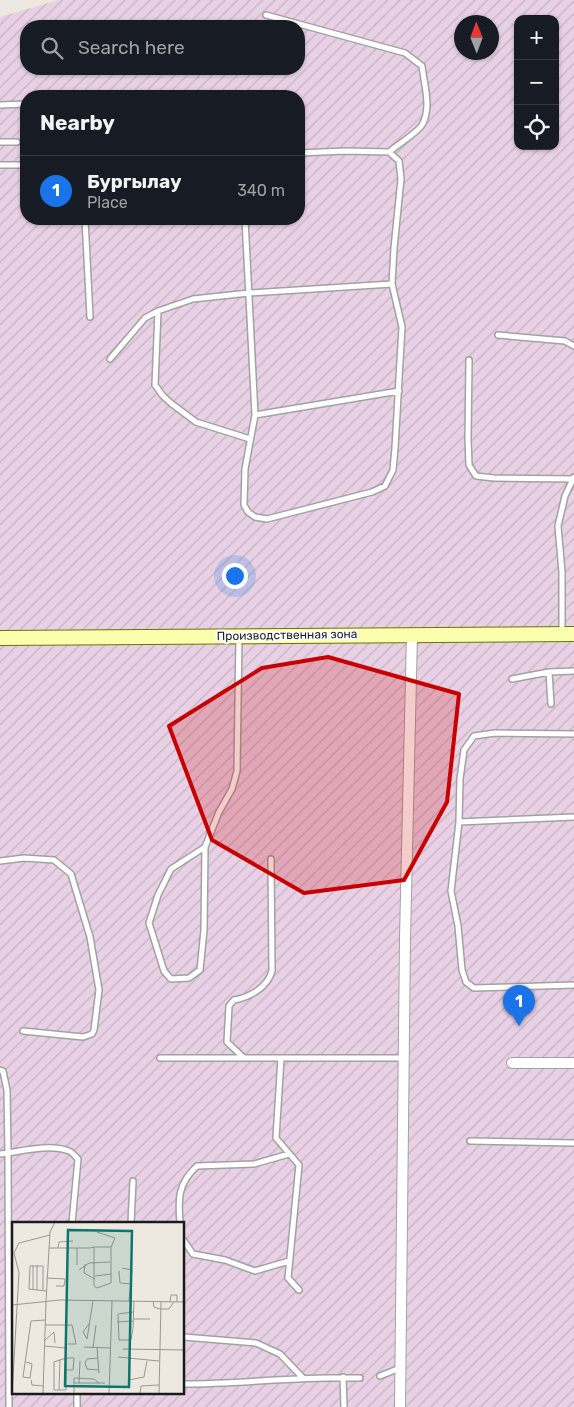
<!DOCTYPE html>
<meta charset="utf-8">
<style>
body{margin:0;font-family:Rubik,sans-serif;background:#20242c;color:#f1f3f6}
.controls{position:absolute;right:15px;top:15px;display:grid;overflow:hidden;border-radius:10px;box-shadow:0 1px 4px #0004}
.controls button{width:45px;height:45px;display:grid;place-items:center;padding:0;border:0;border-bottom:1px solid #363941;background:#171b24;color:#f1f3f6;font:25px sans-serif}
.compass{position:absolute;left:454px;top:15px;width:45px;height:45px;border-radius:50%;background:#171b24;box-shadow:0 1px 4px #0004;rotate:359deg}
.you{position:absolute;left:234px;top:575px;width:18px;height:18px;margin:-12px;border:4px solid #fff;border-radius:50%;background:#1a73e8;box-shadow:0 0 0 8px #1a73e833}
.badge{display:grid;place-items:center;width:32px;height:32px;border-radius:50%;background:#1a73e8;color:#fff;font-size:16px;font-weight:700}
.pin{position:absolute;translate:-50% -41px;filter:drop-shadow(0 1px 2px #0008)}
.pin::after{content:'';position:absolute;top:26px;width:18px;height:15px;background:inherit;clip-path:polygon(0 0,100% 0,50% 100%)}
.list{margin:0;padding:0;list-style:none}
h2{display:flex;justify-content:space-between;align-items:center;height:65px;margin:0;padding:0 20px;font-size:21px}
h2 small{font-size:16px;font-weight:400;color:#9ea1a6}
.list li{display:grid;grid-template-columns:32px 1fr auto;gap:15px;align-items:center;box-sizing:border-box;height:70px;padding:0 20px;border-top:1px solid #363941}
.list b{display:block;font-size:19px;white-space:nowrap}
.list p{margin:0;font-size:16px;white-space:nowrap;color:#9ea1a6}
.list em{font-size:16px;font-style:normal;color:#9ea1a6}
.icon{flex:none;width:28px;height:28px;fill:none;stroke:currentColor;stroke-width:2;stroke-linecap:round;stroke-linejoin:round}
.map{position:relative;flex:none;width:574px;height:1407px;overflow:hidden}
.search{position:absolute;background:#171b24;box-shadow:0 1px 4px #0004;left:20px;top:20px;width:285px;height:55px;display:flex;align-items:center;gap:12px;box-sizing:border-box;padding:0 18px;border-radius:20px;color:#9ea1a6;font-size:19px}
.panel{position:absolute;background:#171b24;box-shadow:0 1px 4px #0004;left:20px;top:90px;width:285px;height:135px;border-radius:20px}
.map>svg:first-child{display:block}
.industrial{fill:url(#industrial-furrows);fill-rule:evenodd}
.lines{fill:none;stroke-linecap:round;stroke-linejoin:round}
.lane-casing{stroke:#a2a2a2;stroke-width:8}
.street-casing{stroke:#a2a2a2;stroke-width:12}
.secondary-casing{stroke:#697500;stroke-width:16}
.lane{stroke:#fff;stroke-width:5}
.street{stroke:#fff;stroke-width:10}
.secondary{stroke:#fbfead;stroke-width:14}
.marked{fill:#c70002;fill-opacity:0.2;stroke:#c70002;stroke-width:4;stroke-linejoin:round}
.labels{text-anchor:middle;dominant-baseline:central;stroke-width:4;stroke-linejoin:round;paint-order:stroke}
.street-label{font-size:12px;fill:#1b1b1b;stroke:#fff}
.inset-road{fill:none;stroke:#9a9791;stroke-width:1}
.view{fill:#0f766e;fill-opacity:0.15;stroke:#0f766e;stroke-width:2.5}
.inset-edge{fill:none;stroke:#1b1b1b;stroke-width:2.5}
</style>
<div class="map">
<svg width="574" height="1407" viewBox="0 0 574 1407">
<defs>
<pattern id="industrial-furrows" width="10" height="10" patternUnits="userSpaceOnUse" patternTransform="scale(1.25)"><rect width="10" height="10" fill="#e8d1e4"/><path d="M-1 1l2-2M0 10L10 0M9 11l2-2" fill="none" stroke="#c6b3c3"/></pattern>
</defs>
<rect width="100%" height="100%" fill="#eee9e0"/>
<path class="industrial" d="M58,0H574V1407H0V17ZM518,19H555V146H518ZM462,22H492V52H462ZM26,26H299V69H26ZM26,96H299V219H26ZM14,1223H184V1393H14Z"/>
<g class="lines">
<defs>
<path id="lane" d="M266,15L405,53L422,66C424,84 432,108 422,125C417,133 397,145 389,152
M0,105L26,104
M0,142H17
M0,165H26
M85,219L90,317
M245,219L255,415L245,469L244,505L248,512L255,517L267,519L372,492L385,486L393,470L395,448L402,327L392,284L394,248L401,179L399,161L389,152L345,151L299,153
M158,311L155,385L163,396L172,404L196,422L250,439
M498,335L565,341L574,346
M110,359L145,318L158,311L193,299L249,293L392,284
M469,360L468,439L469,465L476,476L494,478L573,479
M255,415L399,391
M562,633V572L558,526L565,496L574,477
M549,672L551,704
M512,679L549,672L574,671
M574,734L495,733L474,736L464,750L460,779L459,822L451,891L458,926L462,970L466,982L474,988L574,985
M459,822L574,817
M205,847L171,869L158,895L149,923L164,971L171,979L189,978L200,970L204,930L205,847L219,812L232,789L237,771L239,636
M0,861L24,858L54,860L71,874L90,937L99,990L94,1030L92,1034L83,1037L23,1031
M160,1058H403
M244,1058L227,1042L229,1006L234,1000C250,997 267,988 272,971L271,859
M281,1058L276,1138L299,1165L288,1278L299,1290
M0,1070L3,1071L7,1090L8,1153C26,1150 51,1144 69,1151C72,1152 75,1156 78,1159L72,1223
M470,1141L574,1143
M0,1154L8,1153L9,1407
M131,1223L133,1181
M180,1223C178,1199 178,1183 197,1166L254,1164L289,1154
M184,1241L193,1254L225,1260L255,1271L289,1261
M184,1337L256,1343L280,1354L303,1378
M380,1376L400,1368
M343,1377L344,1407
M184,1384C243,1384 301,1376 360,1378
M77,1407V1393"/>
<path id="street" d="M512,1063H574
M400,1407L405,938L412,634"/>
<path id="secondary" d="M0,638L574,634"/>
</defs>
<use href="#lane" class="lane-casing"/>
<use href="#street" class="street-casing"/>
<use href="#secondary" class="secondary-casing"/>
<use href="#lane" class="lane"/>
<use href="#street" class="street"/>
<use href="#secondary" class="secondary"/>
</g>
<path class="marked" d="M328,657L459,694L447,802L404,880L304,893L212,840L169,726L262,668Z"/>
<g class="labels">
<g class="street-label">
<text transform="translate(287 635) rotate(-1)">Производственная зона</text>
</g>
</g>
<g transform="translate(12 1222)">
<rect width="172" height="172" fill="#eee9e0"/>
<path class="inset-road" d="M85,10L103,16L99,25M37,26H78L82,25H99V61L85,66L82,64V25M46,26L47,20L61,19M65,26V43M73,42L72,51L83,57M21,43V68M110,46L120,48L117,79M67,48L77,41L98,40M107,49L108,61L119,62M83,54L99,52M35,56L53,57L52,64H44M25,68V43M31,68V44H18L17,67L34,69M141,79L142,85L148,87H157L162,80M158,80L159,73H165V80M0,83L48,78L173,80M121,90L106,92L107,118H119L121,106L122,79M121,97H138M105,100L121,99M33,103H60L64,122H56M75,117L81,79M75,117L71,110L77,102M32,119L42,110L43,121M32,124L54,126V136H62L61,148H54M72,125L99,126M81,126L84,103M85,126L87,151M111,127L173,128M106,135L147,139M54,136V168H42V140ZM14,140L20,142L18,156L11,155L19,99L33,98M86,148L75,147L73,141L75,137L86,136M19,158L20,163L31,164M117,158L132,155L135,139M62,161H93M67,161L68,139M47,168L48,137M0,172L7,51L2,31L7,21L38,13M31,172L34,79L38,10L43,0M62,172V156L82,157L87,161M97,172L100,79M128,172L129,164L147,163M147,172L149,80"/>
<path class="view" d="M56,8L120,9L117,165L53,164Z"/>
<rect width="172" height="172" class="inset-edge"/>
</g>
</svg>
<div class="controls">
<button>+</button>
<button>−</button>
<button><svg class="icon" aria-label="locate" viewBox="0 0 24 24"><circle cx="12" cy="12" r="6"/><path d="M12 2v4M12 18v4M2 12h4M18 12h4"/></svg></button>
</div>
<svg class="compass" viewBox="-18 -18 36 36"><path d="M0-13l5 13h-10z" fill="#e53935"/><path d="M0 13l5-13h-10z" fill="#9ea1a6"/></svg>
<div class="you"></div>
<div class="pin badge" style="left:519px;top:1026px">1</div>
<div class="search"><svg class="icon" aria-label="search" viewBox="0 0 24 24"><circle cx="10" cy="10" r="6"/><path d="M15 15l6 6"/></svg>Search here</div>
<section class="panel">
<h2>Nearby<small></small></h2>
<ul class="list">
<li><span class="badge">1</span><div><b>Бургылау</b><p>Place</p></div><em>340 m</em></li>
</ul>
</section>
</div>
